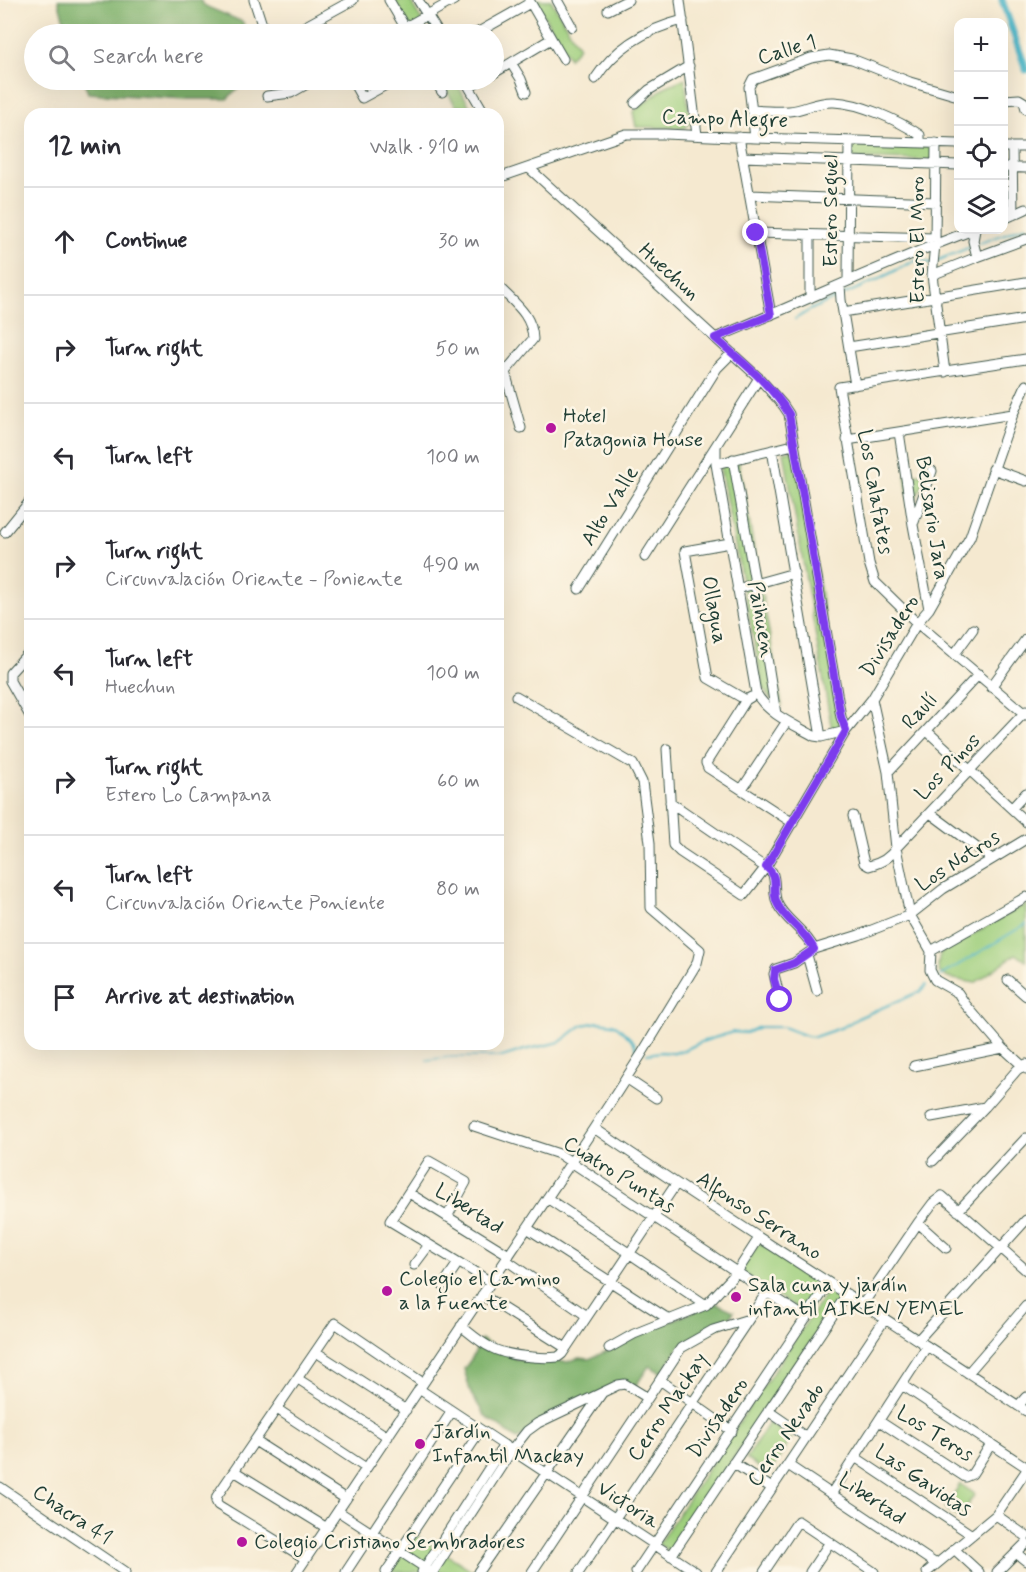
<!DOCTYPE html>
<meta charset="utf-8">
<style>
body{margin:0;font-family:Mynerve,sans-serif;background:#f2f2f3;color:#2b2b33}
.controls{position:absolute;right:18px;top:18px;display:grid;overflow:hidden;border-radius:12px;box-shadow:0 6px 24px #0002}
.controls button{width:54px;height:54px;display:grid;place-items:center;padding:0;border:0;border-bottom:2px solid #e1e1e2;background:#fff;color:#2b2b33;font:30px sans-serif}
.stop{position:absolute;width:18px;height:18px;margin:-14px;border:4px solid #7c3aed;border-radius:50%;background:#fff}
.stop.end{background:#7c3aed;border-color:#fff;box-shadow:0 2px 6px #0008}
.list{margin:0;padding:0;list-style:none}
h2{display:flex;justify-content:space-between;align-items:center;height:78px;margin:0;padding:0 24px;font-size:26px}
h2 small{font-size:20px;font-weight:400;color:#7c7c81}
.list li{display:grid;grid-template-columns:39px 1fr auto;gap:18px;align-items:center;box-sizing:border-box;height:108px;padding:0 24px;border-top:2px solid #e1e1e2}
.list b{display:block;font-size:22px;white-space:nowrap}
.list p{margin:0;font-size:20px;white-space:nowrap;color:#7c7c81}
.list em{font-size:20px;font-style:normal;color:#7c7c81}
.icon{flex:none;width:33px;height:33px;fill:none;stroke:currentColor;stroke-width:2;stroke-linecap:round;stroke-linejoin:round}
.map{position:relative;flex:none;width:1026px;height:1572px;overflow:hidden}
.search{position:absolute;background:#fff;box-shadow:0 6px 24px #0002;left:24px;top:24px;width:480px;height:66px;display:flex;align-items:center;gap:15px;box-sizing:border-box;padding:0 21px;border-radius:33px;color:#7c7c81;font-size:22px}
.panel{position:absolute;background:#fff;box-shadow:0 6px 24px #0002;left:24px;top:108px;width:480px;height:942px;border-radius:18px}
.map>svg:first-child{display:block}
.green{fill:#9fcf7d;stroke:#5f8658;stroke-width:1.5}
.forest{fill:#7fb26c;stroke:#4f7850;stroke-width:1.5}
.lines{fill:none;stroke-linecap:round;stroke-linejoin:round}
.stream{stroke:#49b4c6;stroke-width:2}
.canal{stroke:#49b4c6;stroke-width:7}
.minor-casing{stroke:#3f574b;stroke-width:11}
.minor{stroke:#fff;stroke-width:9}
.route{stroke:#7c3aed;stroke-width:8}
.poi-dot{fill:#b5179e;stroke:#fcf5e5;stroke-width:2}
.labels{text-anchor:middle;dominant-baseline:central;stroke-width:5;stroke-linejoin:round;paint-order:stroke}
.street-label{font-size:21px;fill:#1f3d34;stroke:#fcf5e5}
.poi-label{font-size:21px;fill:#1f3d34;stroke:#fcf5e5;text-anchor:start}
</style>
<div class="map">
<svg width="1026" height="1572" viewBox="0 0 1026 1572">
<rect width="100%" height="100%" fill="#fcf5e5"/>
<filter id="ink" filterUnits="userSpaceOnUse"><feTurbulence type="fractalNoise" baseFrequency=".0167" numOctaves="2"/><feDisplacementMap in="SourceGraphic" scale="12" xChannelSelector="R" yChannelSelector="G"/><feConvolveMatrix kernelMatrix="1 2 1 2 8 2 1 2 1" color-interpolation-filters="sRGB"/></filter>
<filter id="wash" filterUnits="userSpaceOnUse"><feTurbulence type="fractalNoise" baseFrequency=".008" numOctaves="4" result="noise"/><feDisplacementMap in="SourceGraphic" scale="24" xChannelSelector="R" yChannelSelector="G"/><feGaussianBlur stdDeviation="1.35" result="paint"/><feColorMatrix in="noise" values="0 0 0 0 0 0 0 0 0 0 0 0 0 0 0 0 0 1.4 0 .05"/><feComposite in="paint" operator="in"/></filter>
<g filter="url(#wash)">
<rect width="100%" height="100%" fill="#f5e9d0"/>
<path class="green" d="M394,0H410L429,34H414Z
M535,0H551L579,47L569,58Z
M685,78L690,122L685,128L636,127L633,112L665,87Z
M440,80H455L471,109L456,106Z
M852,144L933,147V160L852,159Z
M796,449L844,729L832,730L784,452Z
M738,459L782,705L769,697L763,687L719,463Z
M928,474L910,510L905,475Z
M1026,904V961L1016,954L975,983L948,978L939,972L938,966L940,953Z
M759,1243L825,1283L805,1314L740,1271Z
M830,1287L842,1295L671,1552L658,1544Z
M769,1423L792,1438L769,1474L746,1459Z
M960,1484L975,1494L959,1518L945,1508Z
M415,1535L475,1572H391Z"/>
<path class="forest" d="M58,0H200L205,6L243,22L246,34H68Z
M83,80H247L227,99H187L88,93Z
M716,1303L734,1311L727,1323L681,1345L662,1373L649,1366L635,1387L625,1382L517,1439L486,1417L471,1394L464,1369L472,1358L481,1339L516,1359L567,1362L579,1358L589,1359L612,1349L640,1333Z"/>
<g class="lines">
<path class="stream" d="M978,244L1026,226
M936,261L973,246
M843,295L873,282L916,260L931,263
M795,319L810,310L838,297
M940,976L1026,924
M647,1054L661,1052L674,1053L685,1050L701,1042L733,1032L746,1033L759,1027H783L807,1036L814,1037L843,1027L858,1018L921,991L926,985
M427,1060L449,1057H502L524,1050L560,1042L582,1025L599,1022L612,1024L617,1026L633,1041L637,1049L642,1051"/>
<path class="canal" d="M1002,0L1026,70"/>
</g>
</g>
<g filter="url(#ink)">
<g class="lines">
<defs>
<path id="minor" d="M254,0L265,34
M389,0L409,34
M418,0L439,34
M529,0L563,59
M557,0L572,27
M680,0L697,135
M608,10L628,0
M291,34L353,0
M393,34L454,0
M475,34L530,3
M511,63L521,79L526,92
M494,73L551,39
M595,79C615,48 647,29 683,20
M283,80L291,93
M352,80L362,98L395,80
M435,80L442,92
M465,80L482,109
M469,86L481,80
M267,96L291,93L314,80
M1004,100L1019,99L1024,102L1026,109
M635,103L649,90L689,66
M751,110C764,111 776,112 789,111C804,110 817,101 834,102C860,103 898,120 920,135V143
M739,137L771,315
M755,138L749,87L753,79L811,58L829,55L852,59L910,82L958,96
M936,143L935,244L932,275L945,372
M1004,147H1026
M1012,147L1013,215
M742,157L958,165
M1004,167L1026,168
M529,168L759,378L783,405L789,414L841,717L846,731L821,737L814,736C793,724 768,714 756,693L716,464V447
M498,178L626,134H665L755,138L958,144
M750,195L936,202
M1004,219L1026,209
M975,230L973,241L977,257L1026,239
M756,233L935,238
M810,235V298
M932,275L977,257
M848,281L849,141
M840,285L841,300L855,385
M498,286C514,303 532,314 533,339L505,372L521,428
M843,312L1026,282
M715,338C802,303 886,262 973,230
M849,347L1026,319
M1026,359L839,387L869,563L875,582L917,623L1026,715
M498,381L505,372
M899,432L913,525L929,609
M847,440L1013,414
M772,450L821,737
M733,459L755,583L776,714
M716,464L793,445
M993,469L1026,481
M914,522L932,471
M5,532L30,501
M730,543L685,551L708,678L746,700
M645,557L759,378
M579,589L717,368L732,353
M737,589L794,573
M30,651L10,673V681L30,716
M954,655L973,629
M991,687L1026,639
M751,697L746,700L706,763L708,768L793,823
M872,699L888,772L896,848L910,915L931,951
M927,731L1026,822
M667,749L673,845L680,852L744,895L766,867L846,731L872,699L917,623L929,609L970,537L1013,414L1026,385
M888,772L979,674
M742,789L787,721
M670,802L772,872C777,883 772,894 778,905C786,921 805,930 814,949
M1012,808L1026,793
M930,813L992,859
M853,816L864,863L869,866C881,863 890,858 896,848L1026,711
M931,951L930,970L935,980L958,993L965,1004L1003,1048L1026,1069
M931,951L1026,897
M807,955L817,991
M1008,980L1026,996
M780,1000L774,974L776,969L794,963L814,949L859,935L910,915L943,889L1026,839
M914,1066L1003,1048
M626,1078L656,1098
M931,1117L985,1107
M474,1126L559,1154L806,1318
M594,1128C736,1225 883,1316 1026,1411
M933,1161L985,1107L1017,1070L1026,1064
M409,1193L509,1255
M547,1198L706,1305
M958,1211L1026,1138
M447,1217L466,1182L429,1161L390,1221L491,1282
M918,1223L946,1248
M527,1228L670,1320
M506,1260L587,1316
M414,1265L429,1245
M443,1285L458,1263
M482,1295L566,1348
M863,1304L918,1223L933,1203L942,1196L1026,1270
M461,1326C471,1334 481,1343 492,1348C507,1356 541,1359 558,1357L562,1354L676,1184
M918,1340L1026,1220
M609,1348L634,1334L706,1305L737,1272L759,1238
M316,1352L406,1410
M968,1373L1026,1306
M298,1379L388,1437
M660,1380L732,1431
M902,1385L1026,1467
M419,1389L696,1572
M1018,1406L1026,1397
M277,1409L366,1468
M768,1411L806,1437
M879,1421L965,1477L972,1474L991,1444
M255,1441L346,1499
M855,1457L972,1535
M733,1463L772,1488
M788,1465L936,1564
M234,1471L327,1528
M0,1487L125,1572
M831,1494L927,1346
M338,1511L430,1571
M996,1515L1026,1536
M954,1549L979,1572
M1016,1553L1026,1561
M671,1556L847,1294
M306,1559L218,1505L216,1501L217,1496L335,1323L423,1383
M297,1572L594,1128L641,1055L697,963L700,950L651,908L650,843L642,782L633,764L516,696
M346,1572L452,1411
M386,1572L481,1430
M422,1572L504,1445
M433,1572L512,1450L527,1431L538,1423L618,1385L625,1384L648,1398
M478,1572L602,1393
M532,1572L660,1380L681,1348L713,1330L749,1319
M579,1572L767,1292
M636,1572L829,1283
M716,1572L885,1319
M764,1572L798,1521L874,1572
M810,1572L830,1542
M927,1572L996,1515L1026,1471
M997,1572L1026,1543"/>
</defs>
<use href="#minor" class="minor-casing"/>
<use href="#minor" class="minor"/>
</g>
</g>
<g class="lines" filter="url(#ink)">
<path class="route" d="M756,233L771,315L715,338C741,361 771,384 789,414L841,717L846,731L766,867C782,880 769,889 778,905C786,921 805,930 814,949L794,963L775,970L774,979L780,1000"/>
</g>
<g class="poi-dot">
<circle cx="551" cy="428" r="6"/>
<circle cx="387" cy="1291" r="6"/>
<circle cx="736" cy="1297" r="6"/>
<circle cx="420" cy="1444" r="6"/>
<circle cx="242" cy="1542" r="6"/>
</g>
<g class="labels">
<g class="street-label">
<text transform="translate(787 50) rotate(-17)">Calle 1</text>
<text transform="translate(725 119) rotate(2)">Campo Alegre</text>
<text transform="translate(831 211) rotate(-90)">Estero Seguel</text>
<text transform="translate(918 240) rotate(-90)">Estero El Moro</text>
<text transform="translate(669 272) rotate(42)">Huechun</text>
<text transform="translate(875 492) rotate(80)">Los Calafates</text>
<text transform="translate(610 506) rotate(-58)">Alto Valle</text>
<text transform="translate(932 518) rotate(81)">Belisario Jara</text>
<text transform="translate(714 610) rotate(80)">Ollagua</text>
<text transform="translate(761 619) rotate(80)">Paihuen</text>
<text transform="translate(890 636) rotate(-58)">Divisadero</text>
<text transform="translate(920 711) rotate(-47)">Raulí</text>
<text transform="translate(948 767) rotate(-46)">Los Pinos</text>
<text transform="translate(958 861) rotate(-33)">Los Notros</text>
<text transform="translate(619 1175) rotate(32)">Cuatro Puntas</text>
<text transform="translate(469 1209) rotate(32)">Libertad</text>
<text transform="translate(759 1216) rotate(33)">Alfonso Serrano</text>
<text transform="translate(668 1407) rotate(-56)">Cerro Mackay</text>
<text transform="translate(718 1418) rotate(-56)">Divisadero</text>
<text transform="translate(935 1434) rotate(32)">Los Teros</text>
<text transform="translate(786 1435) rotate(-56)">Cerro Nevado</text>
<text transform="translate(923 1481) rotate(34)">Las Gaviotas</text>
<text transform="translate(872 1499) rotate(34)">Libertad</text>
<text transform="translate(628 1505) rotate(33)">Victoria</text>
<text transform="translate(72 1515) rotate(34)">Chacra 41</text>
</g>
<g class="poi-label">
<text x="563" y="416">Hotel<tspan x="563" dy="24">Patagonia House</tspan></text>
<text x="399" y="1279">Colegio el Camino<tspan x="399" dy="24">a la Fuente</tspan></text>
<text x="748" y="1285">Sala cuna y jardín<tspan x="748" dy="24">infantil AIKEN YEMEL</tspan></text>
<text x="432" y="1432">Jardín<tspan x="432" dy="24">Infantil Mackay</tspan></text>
<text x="254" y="1542">Colegio Cristiano Sembradores</text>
</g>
</g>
</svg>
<div class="controls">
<button>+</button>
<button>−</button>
<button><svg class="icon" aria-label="locate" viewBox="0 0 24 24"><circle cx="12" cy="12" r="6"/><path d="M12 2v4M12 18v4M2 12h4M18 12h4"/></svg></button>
<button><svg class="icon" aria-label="layers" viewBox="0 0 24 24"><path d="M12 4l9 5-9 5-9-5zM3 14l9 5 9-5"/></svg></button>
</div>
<div class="stop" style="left:780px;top:1000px"></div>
<div class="stop end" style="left:756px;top:233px"></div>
<div class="search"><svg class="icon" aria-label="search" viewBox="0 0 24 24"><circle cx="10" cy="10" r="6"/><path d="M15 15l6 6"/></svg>Search here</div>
<section class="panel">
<h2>12 min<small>Walk · 910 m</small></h2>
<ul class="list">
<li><svg class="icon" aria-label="ahead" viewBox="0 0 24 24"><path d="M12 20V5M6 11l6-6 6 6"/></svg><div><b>Continue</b></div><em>30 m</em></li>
<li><svg class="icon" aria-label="right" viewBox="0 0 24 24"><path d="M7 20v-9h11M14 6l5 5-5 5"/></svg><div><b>Turn right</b></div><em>50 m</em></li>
<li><svg class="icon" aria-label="left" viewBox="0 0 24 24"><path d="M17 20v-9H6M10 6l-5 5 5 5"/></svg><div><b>Turn left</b></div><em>100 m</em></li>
<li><svg class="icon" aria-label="right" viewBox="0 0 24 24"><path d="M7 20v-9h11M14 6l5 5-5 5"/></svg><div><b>Turn right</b><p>Circunvalación Oriente - Poniente</p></div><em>490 m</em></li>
<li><svg class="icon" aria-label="left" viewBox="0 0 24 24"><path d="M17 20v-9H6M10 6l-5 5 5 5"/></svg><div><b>Turn left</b><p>Huechun</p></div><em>100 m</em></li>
<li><svg class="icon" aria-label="right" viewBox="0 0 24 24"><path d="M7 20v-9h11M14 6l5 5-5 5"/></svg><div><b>Turn right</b><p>Estero Lo Campana</p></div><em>60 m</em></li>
<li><svg class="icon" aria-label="left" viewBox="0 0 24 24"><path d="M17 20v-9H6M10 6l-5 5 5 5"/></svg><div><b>Turn left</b><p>Circunvalación Oriente Poniente</p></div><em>80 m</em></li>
<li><svg class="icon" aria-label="arrive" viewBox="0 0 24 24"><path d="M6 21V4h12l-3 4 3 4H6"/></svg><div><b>Arrive at destination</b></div></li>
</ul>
</section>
</div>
